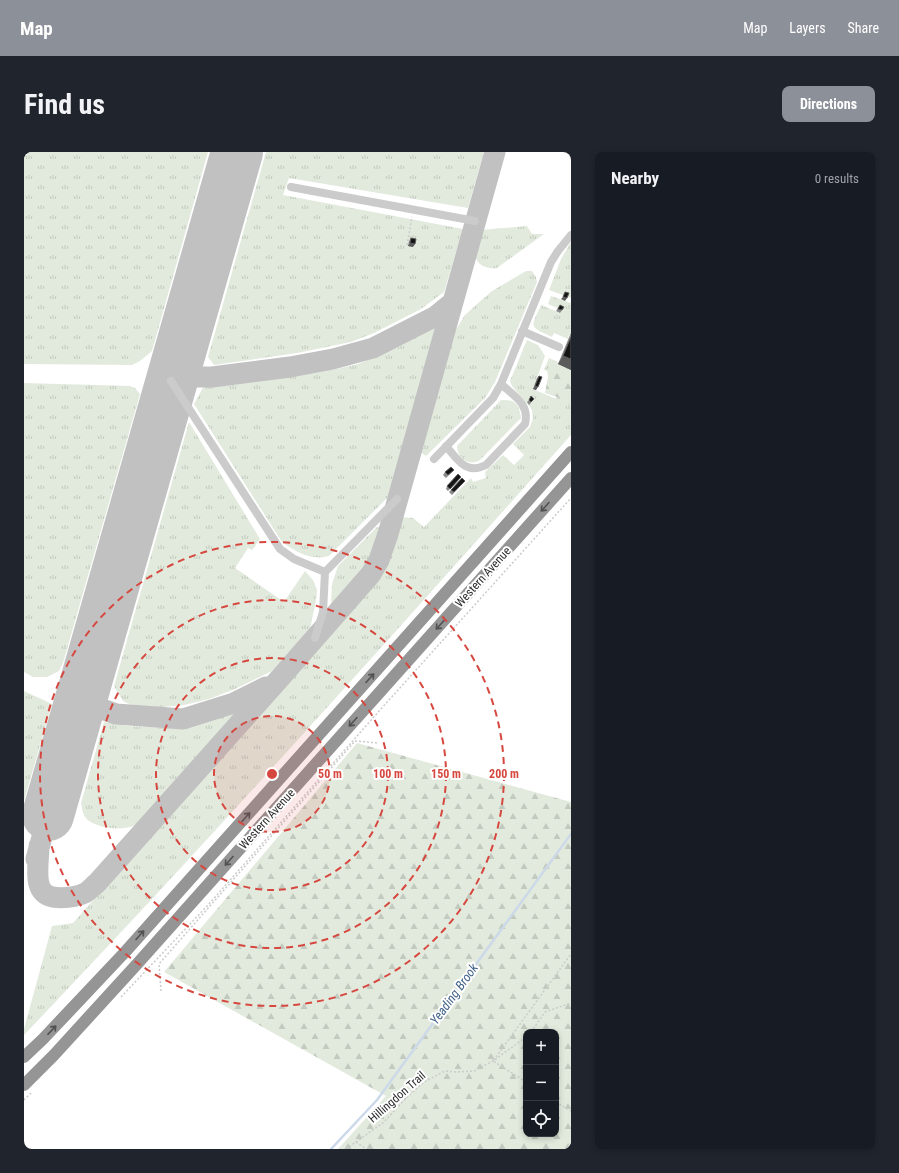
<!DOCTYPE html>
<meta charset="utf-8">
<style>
body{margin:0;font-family:"Roboto Condensed",sans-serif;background:#20242c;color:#f1f3f6}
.controls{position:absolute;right:12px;bottom:12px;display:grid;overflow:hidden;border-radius:8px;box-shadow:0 2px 6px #0003}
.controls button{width:36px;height:36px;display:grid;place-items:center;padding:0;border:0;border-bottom:1px solid #363941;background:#171b24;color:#f1f3f6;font:20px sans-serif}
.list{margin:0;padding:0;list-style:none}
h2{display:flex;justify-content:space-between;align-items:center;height:52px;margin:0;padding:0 16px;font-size:17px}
h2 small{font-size:13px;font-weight:400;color:#9ea1a6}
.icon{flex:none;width:22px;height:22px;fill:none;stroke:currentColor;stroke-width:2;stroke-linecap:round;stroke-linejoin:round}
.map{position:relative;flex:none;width:547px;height:997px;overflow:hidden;border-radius:8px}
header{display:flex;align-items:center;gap:24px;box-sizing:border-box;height:56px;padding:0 20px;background:#8c9099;color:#fff}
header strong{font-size:19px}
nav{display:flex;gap:22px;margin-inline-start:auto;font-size:14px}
.intro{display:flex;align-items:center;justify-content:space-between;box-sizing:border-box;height:96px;padding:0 24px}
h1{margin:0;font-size:28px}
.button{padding:10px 18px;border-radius:8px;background:#8c9099;color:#fff;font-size:14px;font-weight:700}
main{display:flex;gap:24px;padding:0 24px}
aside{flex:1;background:#171b24;border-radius:8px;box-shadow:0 2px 6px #0003}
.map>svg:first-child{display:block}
.grass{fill:url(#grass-tufts)}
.forest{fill:url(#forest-firs);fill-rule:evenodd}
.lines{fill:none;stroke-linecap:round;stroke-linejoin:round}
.stream{stroke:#cbd9e8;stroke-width:2.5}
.taxiway{stroke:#c1c1c1;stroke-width:21}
.runway{stroke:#c1c1c1;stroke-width:52}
.path{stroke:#cbcbcb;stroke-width:1.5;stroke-dasharray:2 2;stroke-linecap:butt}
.minor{stroke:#cbcbcb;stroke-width:8}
.highway{stroke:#959595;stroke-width:12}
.wall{fill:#8a8a8a}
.shaded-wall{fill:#5b5b5b}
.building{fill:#151515;stroke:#5b5b5b}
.oneway{stroke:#525252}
.ring{fill:none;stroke:#d6483f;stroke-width:2;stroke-dasharray:7 5}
.labels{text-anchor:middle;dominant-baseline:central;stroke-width:4;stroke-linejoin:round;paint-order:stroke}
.street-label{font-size:12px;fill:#2e2e2e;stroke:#fff}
.water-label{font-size:13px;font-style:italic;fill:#436489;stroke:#fff}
.centre{fill:#d6483f;stroke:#fff;stroke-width:2}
.ring-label{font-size:12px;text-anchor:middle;font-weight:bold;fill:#d6483f;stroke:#fff;stroke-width:4;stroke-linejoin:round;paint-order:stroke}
</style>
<header>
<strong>Map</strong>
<nav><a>Map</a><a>Layers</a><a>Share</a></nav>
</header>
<div class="intro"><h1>Find us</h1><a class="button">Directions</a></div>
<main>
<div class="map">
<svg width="547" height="997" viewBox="0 0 547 997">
<defs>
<pattern id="grass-tufts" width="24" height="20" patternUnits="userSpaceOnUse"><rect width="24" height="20" fill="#e2eadd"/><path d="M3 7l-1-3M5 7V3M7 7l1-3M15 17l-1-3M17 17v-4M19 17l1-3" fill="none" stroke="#c2c9be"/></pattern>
<pattern id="forest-firs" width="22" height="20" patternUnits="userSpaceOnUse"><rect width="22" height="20" fill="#e2eadd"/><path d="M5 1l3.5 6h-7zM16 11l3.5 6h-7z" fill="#c2c9be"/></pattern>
</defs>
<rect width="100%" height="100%" fill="#fff"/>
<path class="grass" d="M0,0H184L128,199L116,209L108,213L0,212Z
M242,0H460L444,56L265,26L259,43L439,77L420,140L397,157L350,181L327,190L273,201L190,213L184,205Z
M503,74L508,82H520L473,116C461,118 449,111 451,98C452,91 456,85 457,78Z
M547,90V146L525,138L537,107Z
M502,119H508L512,125L513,130L471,230L461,246L402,304L395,299L428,184L441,163L452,153L468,139Z
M527,144L547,151V183H545L544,187L530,181L528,185C504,174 507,176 517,153L536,161L538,158L524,152Z
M412,174L365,344L305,404C288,409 272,400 258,390L170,252L181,232L313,217L334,212L374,195Z
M503,188L514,193L521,204L509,237L532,247L541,226L520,218L525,206L534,210V212L547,218V283C367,485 187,687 0,883V877L28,774L49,771L350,432L359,419L365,403L376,365L389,366L400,375L447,326L449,330L462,326L461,320L479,303L490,313L500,303L489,292L506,275L509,266L508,258L506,255L488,234L486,229Z
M0,231L106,234L111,236L116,242L39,511L35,519L23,525H9L0,520Z
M477,248C491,247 495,252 497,266L456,308C446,315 433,306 433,294Z
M165,270L236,387L228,398L224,396L211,416L260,450L281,419L289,428L293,438L292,448L286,477L248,519L211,537L185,547L160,553L139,555L124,556L105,552L99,549L90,534Z
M353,375H356C353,383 351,392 348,399C340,420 323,437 309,453L307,450L308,432L314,414Z
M0,539L28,552L0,649Z
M214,557V559L124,662C119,666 114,671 109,674C97,679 70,676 62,666C58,661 58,656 57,651L80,570L104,574L144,576L163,573Z"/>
<path class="forest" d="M526,216H532L547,222V254L543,251L539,247L521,241L524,225L523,218Z
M333,591L547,650V997H314L362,944L140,820ZM502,880H532V982H502Z"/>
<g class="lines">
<path class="stream" d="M307,997L353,948L547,682"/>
<path class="taxiway" d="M156,196L157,207L160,213L163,220L173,225H188L266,215L309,207L349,196L412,164L428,151
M64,524V542L67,549L75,556L92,562L159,567L210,551L242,535
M15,694C15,706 11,727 17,737C24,750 50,746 61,741C65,739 69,734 73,731L256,526L347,422L355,408L364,382L471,0
M12,707L24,663"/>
<path class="runway" d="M24,663C88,442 149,221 213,0"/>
<path class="path" d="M383,93L388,65
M137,839L135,812L331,589L354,591
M97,845L185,752L356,558L547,346
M507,880L521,860L547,851
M502,930L469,909L547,802
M0,948L8,940
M532,950L547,959
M332,990L342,997
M322,997L360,970L383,945L400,930L421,919L432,920L450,919L469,909L502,885"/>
<path class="minor" d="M267,35L451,69
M498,179L535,195
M147,229L256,397L270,407L301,420
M422,294C434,308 442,323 462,313L501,272C506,252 490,244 477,232
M410,307L469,246L477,232L527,110L534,99L547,83
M291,486L299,460L301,420L373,347"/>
<path class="highway" d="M0,905L19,887L102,799L547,300
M0,933L30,903L114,811L547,326"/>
</g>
<path class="wall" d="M387,86L389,95L384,94L385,89Z
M536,153L538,158L536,161L532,159Z
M547,181V218L534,212L546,183Z
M515,224L512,238L509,237L513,226Z
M510,247L505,253L503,250L505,248Z
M430,318L422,326L419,323L421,320Z
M437,325L424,339L422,337L423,334Z
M441,329L428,343L425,340L427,338Z"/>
<path class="shaded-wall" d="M386,91L391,92L389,95L384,94Z
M539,145L543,146L541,149L537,147Z
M539,204L547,207V218L534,212Z
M511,234L514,235L512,238L509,237Z"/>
<path class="building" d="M387,86L392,87L391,92L386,91Z
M541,140L545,141L543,146L539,145Z
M536,153L540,155L538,158L534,157Z
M547,185V207L539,204Z
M515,224L518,225L514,235L511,234Z
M507,244L510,247L507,250L505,248Z
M427,315L430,318L424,323L421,320Z
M434,322L437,325L426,337L423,334Z
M438,326L441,329L430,340L427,338Z"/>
<defs><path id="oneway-shaft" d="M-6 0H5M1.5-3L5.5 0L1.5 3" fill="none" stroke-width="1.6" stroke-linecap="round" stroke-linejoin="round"/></defs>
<g class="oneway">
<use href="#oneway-shaft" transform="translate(521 355) rotate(132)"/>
<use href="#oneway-shaft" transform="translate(416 473) rotate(132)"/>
<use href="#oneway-shaft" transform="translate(346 526) rotate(-48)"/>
<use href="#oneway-shaft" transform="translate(329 570) rotate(132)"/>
<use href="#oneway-shaft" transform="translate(222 665) rotate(-48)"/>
<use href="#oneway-shaft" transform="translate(205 709) rotate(132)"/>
<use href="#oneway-shaft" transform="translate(116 783) rotate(-48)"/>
<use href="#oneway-shaft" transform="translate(28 878) rotate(-47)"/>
</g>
<circle cx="248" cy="622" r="58" fill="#d6483f" fill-opacity=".12"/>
<g class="ring">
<circle cx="248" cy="622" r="58"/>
<circle cx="248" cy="622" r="116"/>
<circle cx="248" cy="622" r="174"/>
<circle cx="248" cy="622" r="232"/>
</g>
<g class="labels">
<g class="street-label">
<text transform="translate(459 425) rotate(-48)">Western Avenue</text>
<text transform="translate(243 667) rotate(-48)">Western Avenue</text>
<text transform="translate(373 945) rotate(-41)">Hillingdon Trail</text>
</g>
<g class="water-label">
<text transform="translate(430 842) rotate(-54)">Yeading Brook</text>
</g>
</g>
<circle cx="248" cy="622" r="6" class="centre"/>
<g class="ring-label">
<text x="306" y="626">50 m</text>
<text x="364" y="626">100 m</text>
<text x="422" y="626">150 m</text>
<text x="480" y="626">200 m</text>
</g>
</svg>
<div class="controls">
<button>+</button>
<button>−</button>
<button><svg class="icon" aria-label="locate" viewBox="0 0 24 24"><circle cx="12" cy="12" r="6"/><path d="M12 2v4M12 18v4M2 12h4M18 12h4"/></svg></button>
</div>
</div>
<aside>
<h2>Nearby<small>0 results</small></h2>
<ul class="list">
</ul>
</aside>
</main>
